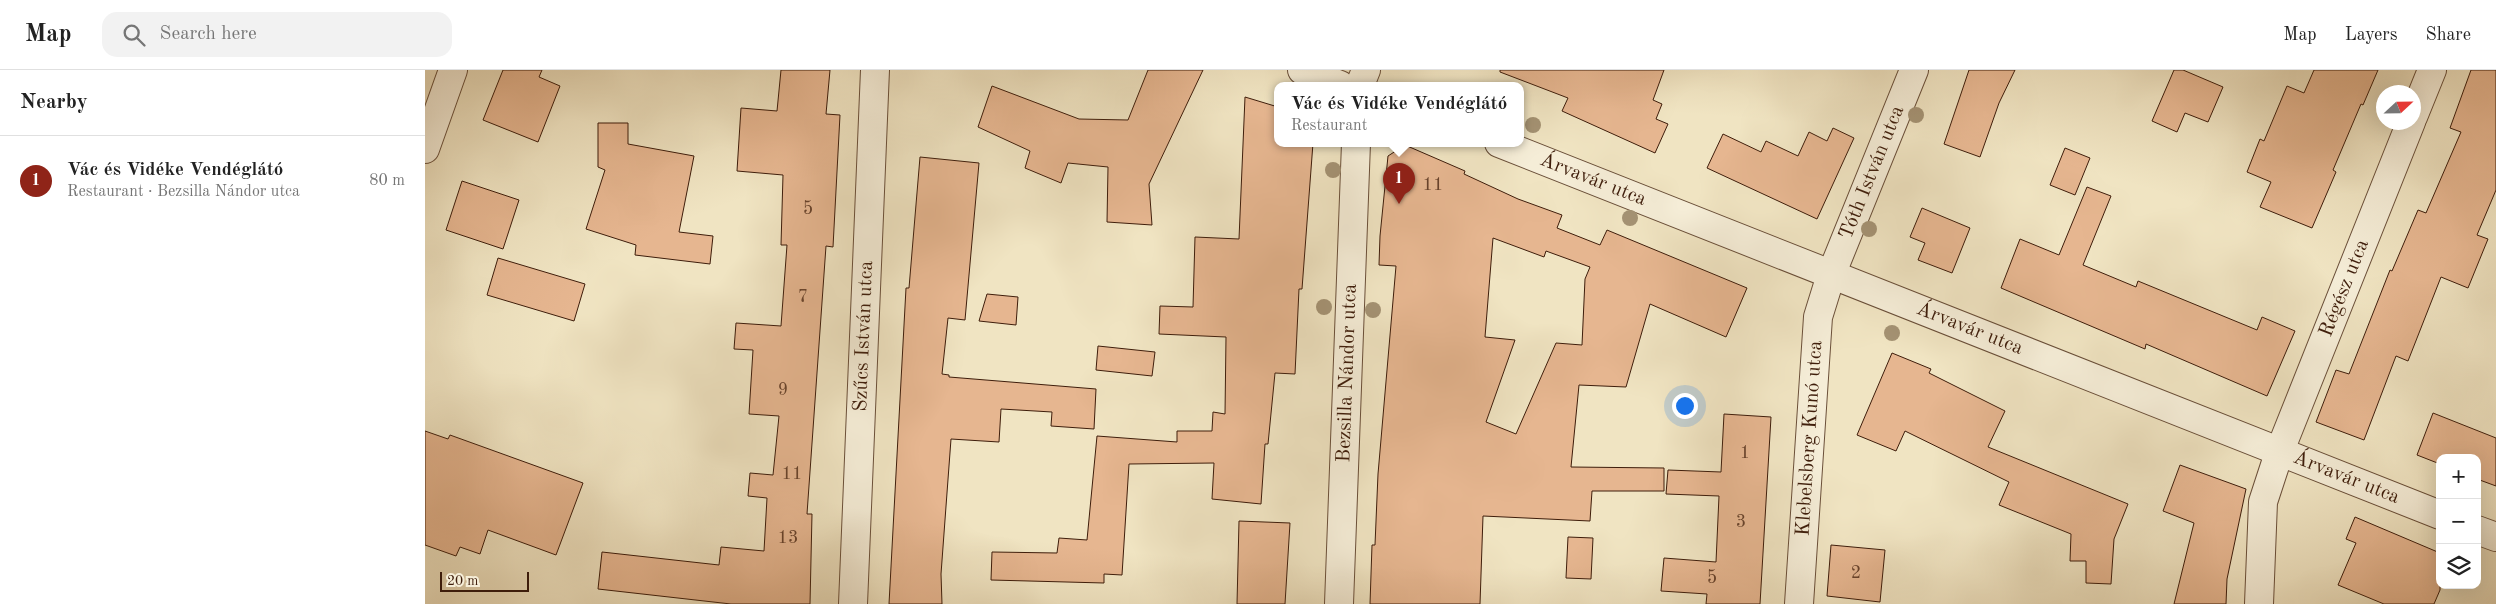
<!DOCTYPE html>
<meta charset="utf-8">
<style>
body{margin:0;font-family:"Old Standard TT",serif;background:#f2f2f2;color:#222}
.controls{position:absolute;right:15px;bottom:15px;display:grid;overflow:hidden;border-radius:10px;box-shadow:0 5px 20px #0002}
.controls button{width:45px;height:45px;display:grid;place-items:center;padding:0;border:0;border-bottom:1px solid #e0e0e0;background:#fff;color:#222;font:25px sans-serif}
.compass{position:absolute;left:1951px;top:15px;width:45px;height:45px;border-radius:50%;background:#fff;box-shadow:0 5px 20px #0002;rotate:68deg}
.scale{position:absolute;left:15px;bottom:12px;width:89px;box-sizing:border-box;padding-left:5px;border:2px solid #3e1d0b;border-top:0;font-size:14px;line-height:18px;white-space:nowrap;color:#3e1d0b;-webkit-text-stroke:4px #f5edd7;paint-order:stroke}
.you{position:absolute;left:1259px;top:335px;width:18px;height:18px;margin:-12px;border:4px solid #fff;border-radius:50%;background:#1a73e8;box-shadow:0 0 0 8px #1a73e833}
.badge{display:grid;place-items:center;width:32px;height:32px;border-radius:50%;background:#8f2418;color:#fff;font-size:16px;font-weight:700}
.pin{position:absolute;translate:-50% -41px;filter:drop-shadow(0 1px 2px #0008)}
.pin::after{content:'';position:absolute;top:26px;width:18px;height:15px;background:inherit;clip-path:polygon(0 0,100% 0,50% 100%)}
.popup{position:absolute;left:849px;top:12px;width:250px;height:65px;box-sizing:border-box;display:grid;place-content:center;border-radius:10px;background:#fff;filter:drop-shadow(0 1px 4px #0005);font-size:16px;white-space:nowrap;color:#767676}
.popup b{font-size:19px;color:#222}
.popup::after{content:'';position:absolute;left:50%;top:100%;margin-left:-10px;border:10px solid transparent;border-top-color:#fff}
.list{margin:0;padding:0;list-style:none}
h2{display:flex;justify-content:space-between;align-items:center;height:65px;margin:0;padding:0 20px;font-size:21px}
h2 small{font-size:16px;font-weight:400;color:#767676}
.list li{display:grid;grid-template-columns:32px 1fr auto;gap:15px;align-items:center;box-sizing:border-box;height:90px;padding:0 20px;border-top:1px solid #e0e0e0}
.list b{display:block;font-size:19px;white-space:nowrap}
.list p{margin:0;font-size:16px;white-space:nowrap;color:#767676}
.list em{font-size:16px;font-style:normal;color:#767676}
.icon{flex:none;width:28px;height:28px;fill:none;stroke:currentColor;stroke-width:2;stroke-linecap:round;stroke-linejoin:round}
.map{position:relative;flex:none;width:2071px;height:534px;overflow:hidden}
header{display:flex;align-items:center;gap:30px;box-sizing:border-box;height:70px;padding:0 25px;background:#fff;border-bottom:1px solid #e0e0e0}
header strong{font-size:24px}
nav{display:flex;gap:28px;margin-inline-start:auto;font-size:18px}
.search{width:350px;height:45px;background:#f2f2f2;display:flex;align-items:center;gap:12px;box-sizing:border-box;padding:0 18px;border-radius:15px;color:#767676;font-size:19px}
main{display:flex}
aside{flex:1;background:#fff}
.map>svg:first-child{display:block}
.building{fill:#e6b690;stroke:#3e1d0b;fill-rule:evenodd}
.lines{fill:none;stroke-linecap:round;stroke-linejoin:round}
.minor-casing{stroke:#6a4f39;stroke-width:30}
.minor{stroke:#f5edd7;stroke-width:28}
.tree{fill:#a49273}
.labels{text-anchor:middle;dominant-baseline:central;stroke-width:4.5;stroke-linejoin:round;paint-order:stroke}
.number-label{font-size:18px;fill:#68432c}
.street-label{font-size:20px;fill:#3e1d0b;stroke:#f5edd7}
</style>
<header>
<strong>Map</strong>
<div class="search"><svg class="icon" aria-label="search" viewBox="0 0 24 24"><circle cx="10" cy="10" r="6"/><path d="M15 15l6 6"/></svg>Search here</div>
<nav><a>Map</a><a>Layers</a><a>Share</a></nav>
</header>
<main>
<aside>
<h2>Nearby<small></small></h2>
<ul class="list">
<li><span class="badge">1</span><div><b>Vác és Vidéke Vendéglátó</b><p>Restaurant · Bezsilla Nándor utca</p></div><em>80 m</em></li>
</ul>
</aside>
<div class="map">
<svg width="2071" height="534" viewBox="0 0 2071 534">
<rect width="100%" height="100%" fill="#f0e4c2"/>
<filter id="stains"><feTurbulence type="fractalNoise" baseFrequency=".004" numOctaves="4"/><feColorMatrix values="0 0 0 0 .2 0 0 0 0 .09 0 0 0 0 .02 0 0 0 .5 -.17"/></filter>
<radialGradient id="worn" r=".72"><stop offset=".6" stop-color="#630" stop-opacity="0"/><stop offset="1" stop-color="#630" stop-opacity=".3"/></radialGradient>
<path class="building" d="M78,0H117L114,7L135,16L113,72L58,50Z
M356,0H405L401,44L415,45L408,177L401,176L382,444H387L385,534H306L173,519L177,482L294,495L296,477L339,481L342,428L323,426L325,403L348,405L354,346L324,344L328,280L309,279L311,253L356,256L362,175H356L358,105L312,101L316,38L352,41Z
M723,0H778L724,114L727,155L682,152L683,97L643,93L636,113L600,98L605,81L553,57L567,16L654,49L703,50Z
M1075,0H1239L1228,30L1237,34L1231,49L1243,54L1230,83L1137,41L1143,28L1075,2Z
M1544,0H1590L1574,33L1555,87L1519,74Z
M1749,0H1758L1798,17L1783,52L1760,43L1752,62L1727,51Z
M1889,0H1953L1938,35L1936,34L1908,100L1911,102L1887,158L1835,137L1846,112L1822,102L1835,69L1839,71L1862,16L1879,23Z
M2046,0H2071V120L2052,165L2063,169L2043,218L2016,207L1983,291L1971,286L1939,370L1891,352L1911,300L1924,304L1965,200L1967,201L1993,140L2001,143L2036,62L2025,58Z
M820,27L853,37V73H888L877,219H874L870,304L850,303L843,374H840L836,434L787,429L789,393L704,394L697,505L679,504V513L566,510L567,482L632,483L634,468L662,470L672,366L752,372V361H787L788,342L800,344L801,267L734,264L735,236L768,237L770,167L814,169Z
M173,53H203V74L269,86L254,162L288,166L285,194L210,185L211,175L161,159L180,100L173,97Z
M1408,58L1429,68L1392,149L1282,98L1298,64L1336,82L1341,71L1373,86L1384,62L1402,71Z
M980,75L1040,101L1039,104L1093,129L1137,145L1132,158L1175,175L1182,160L1322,218L1301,267L1225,234L1201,317L1154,315L1146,397L1239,398V421H1167L1165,451L1058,446L1055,534H945L947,475H950L953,404L971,196L954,195L955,166L963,86ZM1068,168L1119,187L1121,181L1165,197L1160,209L1157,275L1131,273L1091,364L1061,352L1090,270L1060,267Z
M1640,78L1665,88L1650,125L1625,115Z
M495,87L554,93L540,250L523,248L517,304L524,305V307L671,319L669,359L626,356L627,342L576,339L574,372L526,369L516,504L517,534H464L481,218H484Z
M37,111L94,130L78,179L21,160Z
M1662,117L1686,126L1658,195L1711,217L1713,211L1832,260L1837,247L1870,261L1842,326L1721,274L1720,279L1576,218L1595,169L1634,185Z
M1497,138L1545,158L1527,203L1493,190L1500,173L1485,167Z
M73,188L160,214L149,251L62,225Z
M562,224L593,227L591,255L554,251Z
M673,276L730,282L727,306L671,300Z
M1467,283L1506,299L1504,303L1580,341L1563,377L1703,434L1689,469L1686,514L1661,513V491H1645L1646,464L1574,435L1584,412L1480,361L1471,381L1432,365Z
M2008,343L2071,368V416L2052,409V388H2015V394L1992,385Z
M1299,344L1346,347L1335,534H1281L1282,524L1236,521L1239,488L1291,492L1294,426L1241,424L1243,400L1296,402Z
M0,361L23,369L25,365L158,413L131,485L63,460L55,484L35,477L31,486L0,475Z
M1755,395L1821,419L1802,509L1801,534H1749L1769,453L1738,441Z
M1930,447L2015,483V520L2009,534H1959L1913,515L1931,473L1921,469Z
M814,451L865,453L860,534H812Z
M1143,467L1168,468L1166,509L1141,508Z
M1406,475L1460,480L1455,532L1402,526Z"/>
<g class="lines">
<defs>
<g id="minor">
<path d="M877,0L915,15"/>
<path d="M935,15L941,0"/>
<path d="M1988,47L2007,0"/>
<path id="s1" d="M1074,73L2015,445"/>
<path d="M0,79L28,0"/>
<path d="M2052,460L2071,467"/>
<path id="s2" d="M428,534L450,0"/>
<path id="s3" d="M914,534L931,73"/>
<path id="s4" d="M1374,534L1393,247L1406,205L1489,0"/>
<path id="s5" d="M1834,534L1838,432L1854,383L1986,52"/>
</g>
</defs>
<use href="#minor" class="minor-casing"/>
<use href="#minor" class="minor"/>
</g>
<g class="tree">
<circle cx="1491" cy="45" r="8"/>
<circle cx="1108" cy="55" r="8"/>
<circle cx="908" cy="100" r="8"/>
<circle cx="1205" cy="148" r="8"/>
<circle cx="1444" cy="159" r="8"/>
<circle cx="899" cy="237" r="8"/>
<circle cx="948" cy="240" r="8"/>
<circle cx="1467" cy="263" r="8"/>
</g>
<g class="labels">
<g class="number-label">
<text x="1008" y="115">11</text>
<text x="383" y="139">5</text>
<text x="378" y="227">7</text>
<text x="358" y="320">9</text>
<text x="1320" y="383">1</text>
<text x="367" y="404">11</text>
<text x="1316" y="452">3</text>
<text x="363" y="468">13</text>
<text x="1431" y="503">2</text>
<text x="1287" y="508">5</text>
</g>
<g class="street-label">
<text stroke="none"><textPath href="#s4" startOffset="442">Tóth István utca</textPath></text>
<text stroke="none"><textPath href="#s1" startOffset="101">Árvavár utca</textPath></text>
<text stroke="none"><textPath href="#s5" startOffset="331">Régész utca</textPath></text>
<text stroke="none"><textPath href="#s1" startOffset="506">Árvavár utca</textPath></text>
<text stroke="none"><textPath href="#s2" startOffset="268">Szűcs István utca</textPath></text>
<text stroke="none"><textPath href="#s3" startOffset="231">Bezsilla Nándor utca</textPath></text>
<text stroke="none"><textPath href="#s4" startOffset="166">Klebelsberg Kunó utca</textPath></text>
<text stroke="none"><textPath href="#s1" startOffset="911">Árvavár utca</textPath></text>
</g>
</g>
<rect width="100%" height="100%" filter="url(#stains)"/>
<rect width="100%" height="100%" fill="url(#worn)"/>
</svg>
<div class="controls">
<button>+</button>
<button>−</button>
<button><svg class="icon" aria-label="layers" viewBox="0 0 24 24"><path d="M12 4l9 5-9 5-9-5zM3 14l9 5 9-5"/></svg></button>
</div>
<svg class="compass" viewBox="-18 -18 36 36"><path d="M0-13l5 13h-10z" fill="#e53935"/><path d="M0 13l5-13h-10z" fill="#767676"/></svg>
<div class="scale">20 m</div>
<div class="you"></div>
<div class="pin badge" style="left:974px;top:134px">1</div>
<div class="popup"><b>Vác és Vidéke Vendéglátó</b>Restaurant</div>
</div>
</main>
